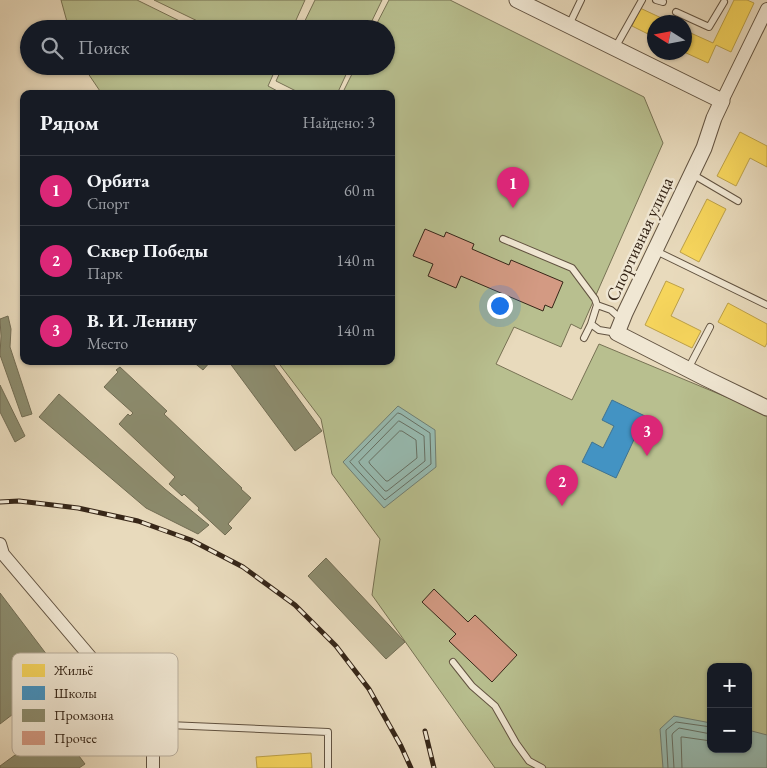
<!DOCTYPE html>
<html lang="ru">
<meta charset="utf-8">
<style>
body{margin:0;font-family:"EB Garamond",serif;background:#242831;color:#f1f3f6}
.controls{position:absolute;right:15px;bottom:15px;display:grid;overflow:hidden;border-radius:10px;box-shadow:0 1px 4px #0004}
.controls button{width:45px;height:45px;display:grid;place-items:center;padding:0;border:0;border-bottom:1px solid #363941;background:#171b24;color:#f1f3f6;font:25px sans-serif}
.compass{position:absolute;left:647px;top:15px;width:45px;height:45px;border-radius:50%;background:#171b24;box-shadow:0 1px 4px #0004;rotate:281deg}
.you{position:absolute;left:499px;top:305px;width:18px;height:18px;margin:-12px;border:4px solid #fff;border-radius:50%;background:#1a73e8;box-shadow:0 0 0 8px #1a73e833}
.badge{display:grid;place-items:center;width:32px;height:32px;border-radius:50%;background:#db2777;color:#fff;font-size:16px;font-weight:700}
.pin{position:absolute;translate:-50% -41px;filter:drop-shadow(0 1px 2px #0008)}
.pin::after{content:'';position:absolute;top:26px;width:18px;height:15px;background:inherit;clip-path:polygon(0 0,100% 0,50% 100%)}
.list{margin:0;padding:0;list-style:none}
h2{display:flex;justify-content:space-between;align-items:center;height:65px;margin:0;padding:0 20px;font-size:21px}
h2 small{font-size:16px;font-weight:400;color:#9ea1a6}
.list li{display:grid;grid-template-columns:32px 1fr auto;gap:15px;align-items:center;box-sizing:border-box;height:70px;padding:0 20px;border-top:1px solid #363941}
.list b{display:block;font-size:19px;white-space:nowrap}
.list p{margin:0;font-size:16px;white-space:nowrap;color:#9ea1a6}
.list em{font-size:16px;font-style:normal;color:#9ea1a6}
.icon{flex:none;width:28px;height:28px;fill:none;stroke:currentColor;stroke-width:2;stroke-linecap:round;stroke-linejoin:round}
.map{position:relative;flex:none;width:767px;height:768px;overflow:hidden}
.search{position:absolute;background:#171b24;box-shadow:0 1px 4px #0004;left:20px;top:20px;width:375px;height:55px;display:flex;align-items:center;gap:12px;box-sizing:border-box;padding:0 18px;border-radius:28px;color:#9ea1a6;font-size:19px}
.panel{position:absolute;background:#171b24;box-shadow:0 1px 4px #0004;left:20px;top:90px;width:375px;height:275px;border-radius:10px}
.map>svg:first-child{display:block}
.green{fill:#b8bf8f;stroke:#777254;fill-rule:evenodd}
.water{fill:#97bbb1;stroke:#707f74}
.homes{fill:#f6d55c;stroke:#bca048}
.schools{fill:#4393c3;stroke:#3f7290}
.industry{fill:#8c8c6e;stroke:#726d54}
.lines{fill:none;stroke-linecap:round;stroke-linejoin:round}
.shore{stroke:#667064;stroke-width:1}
.building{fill:#d39a83;stroke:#362618}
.service-casing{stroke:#625341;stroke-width:8}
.minor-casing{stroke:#625341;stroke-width:14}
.tertiary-casing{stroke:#625341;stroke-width:17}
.service{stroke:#f0e7d3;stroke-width:6}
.minor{stroke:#f0e7d3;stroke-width:12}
.tertiary{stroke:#f0e7d3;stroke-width:15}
.rail-casing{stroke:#362618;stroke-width:5}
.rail{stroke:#f0e7d3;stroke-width:3;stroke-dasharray:9;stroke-linecap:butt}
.labels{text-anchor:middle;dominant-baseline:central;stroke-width:5;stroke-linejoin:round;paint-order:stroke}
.street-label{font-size:18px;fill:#362618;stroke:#f0e7d3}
.key{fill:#f0e7d3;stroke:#b8ad9b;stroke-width:1}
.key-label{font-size:14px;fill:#362618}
</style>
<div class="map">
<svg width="767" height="768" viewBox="0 0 767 768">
<rect width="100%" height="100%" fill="#e8dabc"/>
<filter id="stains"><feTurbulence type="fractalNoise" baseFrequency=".004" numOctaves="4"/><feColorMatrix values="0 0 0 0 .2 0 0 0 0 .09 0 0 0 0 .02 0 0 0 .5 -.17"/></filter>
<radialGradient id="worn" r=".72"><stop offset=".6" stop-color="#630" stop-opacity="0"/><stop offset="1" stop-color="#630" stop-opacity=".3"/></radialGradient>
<path class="green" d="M61,0H137L196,29H69Z
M154,0H305L292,29H214Z
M315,0H382L368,29H301Z
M389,0H450L644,97L663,143L581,329L571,324L561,347L514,327L496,364L572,400L599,344L767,414V768H495L372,595L380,539L332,474L321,419L277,361H391V94H342L356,66H386V29H374ZM711,667H748V749H711Z
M83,66H273L276,68L268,86L283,94H102Z
M283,66H350L337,94H302L276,81Z"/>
<path class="water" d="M398,406L435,430L436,467L384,508L343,462Z
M674,716L711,723V749H748V730L767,735V768H663L660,729Z"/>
<path class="homes" d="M734,0H747L754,3L731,52L716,45L708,63L684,52V30L713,43Z
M640,8L670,22H654V37L632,26Z
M740,132L767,146V167L750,158L736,186L717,176Z
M707,199L726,209L699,262L680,252Z
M666,281L684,289L671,316L701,331L692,348L645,325Z
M728,303L767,324V343L765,347L718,322Z
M311,753L312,768H257L256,757Z"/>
<path class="schools" d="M612,400L645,416L616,478L582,462L592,442L603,448L614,426L602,420Z"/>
<path class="industry" d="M8,316L11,329L10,347L32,414L22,417L0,355L1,336L0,319Z
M192,361H211L203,370Z
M271,361L322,431L295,451L229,362Z
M120,367L167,411L164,414L242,488L241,489L251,498L228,524L232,528L225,535L198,510L199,508L184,494L182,496L169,484L175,477L119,424L128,414L130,416L133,413L104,387L118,372L116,370Z
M0,385L25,436L15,442L0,412Z
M59,394L165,489L209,525L198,534L146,508L39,417Z
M326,558L405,642L386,659L308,576Z
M0,593L63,676L0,724Z
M56,725L85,764L79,768H0V766Z"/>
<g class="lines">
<path class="shore" d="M398,413L401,414L430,433L431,464L385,500L350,462Z
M399,421L401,422L424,436L425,461L387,491H385L360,464L359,462Z
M400,431H402L416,440L417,458L388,481H386L370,464L369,462Z
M668,768L666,732V730L676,722L711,727
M674,768L672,735L673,733L679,728L711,734
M682,768L681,737H683L711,741"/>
</g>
<path class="building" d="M425,229L444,237L446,232L474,244L472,249L509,265L511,260L563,282L552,308L545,305L543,311L461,276L456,288L428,276L433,264L413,256Z
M434,589L468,622L475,615L517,655L492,682L449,641L456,634L422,602Z"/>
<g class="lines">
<defs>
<path id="service" d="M656,0L663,2
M676,12L709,27L724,2
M569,25L581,0
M615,48L642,0
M692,174L738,201
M503,239L572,268L595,299L597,305
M656,251L767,305
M617,333L599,330L591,324L597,305L611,310L621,319
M584,338L591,324
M688,369L710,327
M453,662L472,686L495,706L516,743L529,761L542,768
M145,724L328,732V768"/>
<path id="minor" d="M722,101L767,9
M0,544L3,554L126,699L145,724L153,737V768"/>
<path id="tertiary" d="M517,0L722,101L714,118L704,148L625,313L617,333L705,378L767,408"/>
</defs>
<use href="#service" class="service-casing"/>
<use href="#minor" class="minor-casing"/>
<use href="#tertiary" class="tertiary-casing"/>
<use href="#service" class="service"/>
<use href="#minor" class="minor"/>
<use href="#tertiary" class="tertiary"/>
<defs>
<path id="rail" d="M0,502L19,501L78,508L138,521L191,540L243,567L295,605L336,646L369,689L401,746L411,768
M425,731L434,768"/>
</defs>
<use href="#rail" class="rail-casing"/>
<use href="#rail" class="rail"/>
</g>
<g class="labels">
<g class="street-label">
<text transform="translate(639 239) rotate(-65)">Спортивная улица</text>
</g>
</g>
<rect x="12" y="653" width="166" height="103" rx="8" class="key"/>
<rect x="22" y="664" width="23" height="13" fill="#f6d55c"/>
<rect x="22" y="686" width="23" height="14" fill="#4393c3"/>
<rect x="22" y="709" width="23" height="13" fill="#8c8c6e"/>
<rect x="22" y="731" width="23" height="14" fill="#d39a83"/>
<g class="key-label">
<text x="54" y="675">Жильё</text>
<text x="54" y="698">Школы</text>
<text x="54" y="720">Промзона</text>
<text x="54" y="743">Прочее</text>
</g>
<rect width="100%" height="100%" filter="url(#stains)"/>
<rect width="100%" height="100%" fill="url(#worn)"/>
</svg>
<div class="controls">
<button>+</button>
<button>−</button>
</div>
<svg class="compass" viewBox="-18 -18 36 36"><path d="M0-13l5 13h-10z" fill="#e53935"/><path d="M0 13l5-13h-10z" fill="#9ea1a6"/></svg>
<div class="you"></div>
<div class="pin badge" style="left:513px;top:208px">1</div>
<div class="pin badge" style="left:562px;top:506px">2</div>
<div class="pin badge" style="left:647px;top:456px">3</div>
<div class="search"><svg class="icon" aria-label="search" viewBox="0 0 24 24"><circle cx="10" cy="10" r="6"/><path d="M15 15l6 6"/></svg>Поиск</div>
<section class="panel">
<h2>Рядом<small>Найдено: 3</small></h2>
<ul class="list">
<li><span class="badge">1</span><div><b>Орбита</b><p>Спорт</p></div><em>60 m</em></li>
<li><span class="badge">2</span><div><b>Сквер Победы</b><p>Парк</p></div><em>140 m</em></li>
<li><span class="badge">3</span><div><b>В. И. Ленину</b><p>Место</p></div><em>140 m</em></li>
</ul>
</section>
</div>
